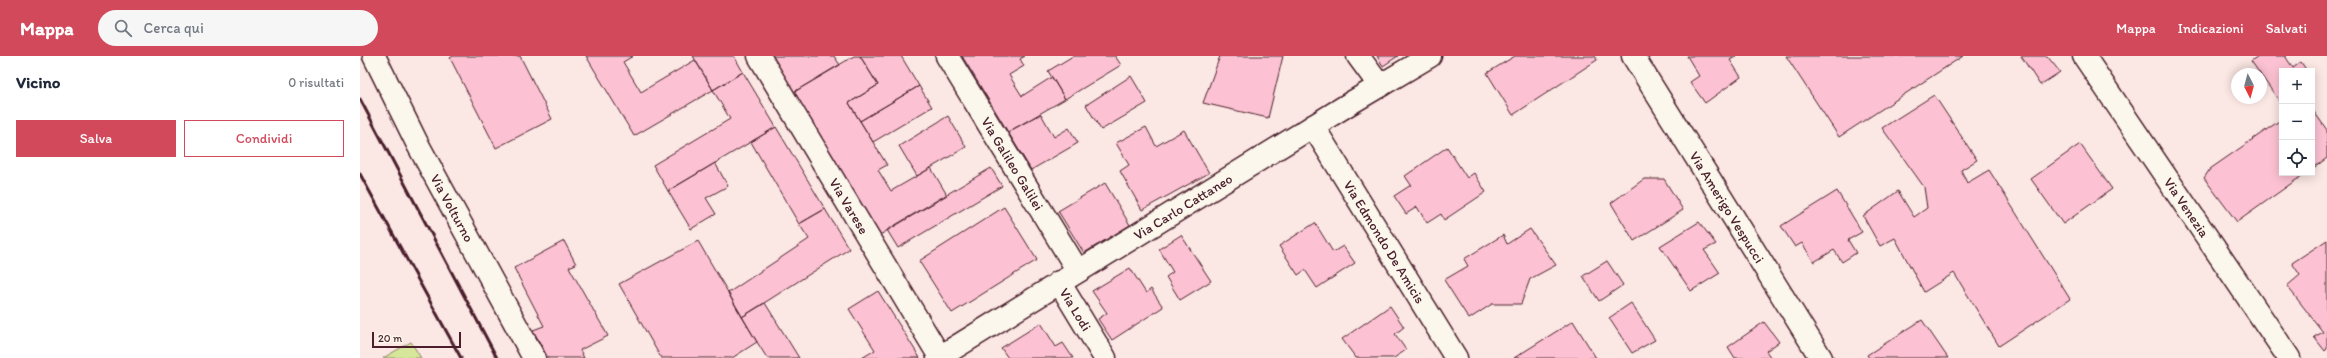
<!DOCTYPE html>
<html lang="it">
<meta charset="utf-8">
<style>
body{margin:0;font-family:Itim,sans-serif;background:#f6f6f7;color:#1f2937}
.controls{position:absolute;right:12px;top:12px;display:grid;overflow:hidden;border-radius:0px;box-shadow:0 2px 10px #0003}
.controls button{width:36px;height:36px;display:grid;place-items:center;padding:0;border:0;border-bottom:1px solid #e0e1e3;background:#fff;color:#1f2937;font:20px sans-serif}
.compass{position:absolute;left:1871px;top:12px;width:36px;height:36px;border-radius:50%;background:#fff;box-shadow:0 2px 10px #0003;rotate:174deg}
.scale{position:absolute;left:12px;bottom:10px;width:89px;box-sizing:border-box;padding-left:4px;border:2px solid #4a1f2b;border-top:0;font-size:11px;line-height:14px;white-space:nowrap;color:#4a1f2b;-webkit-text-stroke:3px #fbf7ec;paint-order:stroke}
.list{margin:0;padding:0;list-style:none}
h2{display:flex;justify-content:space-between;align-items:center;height:52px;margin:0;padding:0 16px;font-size:17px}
h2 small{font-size:13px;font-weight:400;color:#747a83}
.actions{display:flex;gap:8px;padding:12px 16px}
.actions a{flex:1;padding:9px 0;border:1px solid #d1495b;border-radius:0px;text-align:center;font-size:14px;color:#d1495b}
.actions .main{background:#d1495b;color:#fff}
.icon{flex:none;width:22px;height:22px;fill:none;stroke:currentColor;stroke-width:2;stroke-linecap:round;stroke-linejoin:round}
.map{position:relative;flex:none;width:1967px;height:302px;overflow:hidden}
header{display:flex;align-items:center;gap:24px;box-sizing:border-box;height:56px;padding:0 20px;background:#d1495b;color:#fff}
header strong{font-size:19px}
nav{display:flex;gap:22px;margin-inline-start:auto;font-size:14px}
.search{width:280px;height:36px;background:#f6f6f7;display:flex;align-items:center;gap:10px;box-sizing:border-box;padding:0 14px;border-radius:22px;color:#747a83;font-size:15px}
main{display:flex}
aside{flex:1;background:#fff}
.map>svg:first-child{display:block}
.green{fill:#d6e69a;stroke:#908262}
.building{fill:#fcc2d3;stroke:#4a1f2b}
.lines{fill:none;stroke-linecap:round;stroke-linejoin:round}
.minor-casing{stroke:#4a1f2b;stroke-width:25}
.minor{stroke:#fbf7ec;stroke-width:22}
.rail{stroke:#4a1f2b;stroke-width:3}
.labels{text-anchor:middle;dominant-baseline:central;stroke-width:3.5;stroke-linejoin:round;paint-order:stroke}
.street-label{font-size:14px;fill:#4a1f2b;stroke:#fbf7ec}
</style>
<header>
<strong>Mappa</strong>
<div class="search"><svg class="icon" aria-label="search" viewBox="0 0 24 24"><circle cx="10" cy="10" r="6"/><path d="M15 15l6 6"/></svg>Cerca qui</div>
<nav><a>Mappa</a><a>Indicazioni</a><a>Salvati</a></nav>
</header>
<main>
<aside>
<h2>Vicino<small>0 risultati</small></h2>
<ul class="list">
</ul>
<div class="actions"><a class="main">Salva</a><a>Condividi</a></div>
</aside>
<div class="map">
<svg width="1967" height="302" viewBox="0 0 1967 302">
<rect width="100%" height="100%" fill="#fbe7e4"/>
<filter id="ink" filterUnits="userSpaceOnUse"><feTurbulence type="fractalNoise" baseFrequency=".025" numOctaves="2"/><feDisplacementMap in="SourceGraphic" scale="8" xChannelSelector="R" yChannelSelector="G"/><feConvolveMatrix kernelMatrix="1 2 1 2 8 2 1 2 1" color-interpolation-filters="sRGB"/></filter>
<g filter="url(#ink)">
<path class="green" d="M51,286L61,302H23Z"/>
<path class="building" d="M93,0H160L192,63L136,92L90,2Z
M226,0H273L263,6L281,36L335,4L353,34L274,80Z
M333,0H374L383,16L353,34Z
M412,0H474L480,9L434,36Z
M494,0H500L518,29L489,47L527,109L518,114L531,135L571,112L587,139L520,179L434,36Z
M500,0H541L559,30L500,65L489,47L518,29Z
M602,0H665L660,3L664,10L649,19L662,40L692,21L705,43L648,76Z
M713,0H755L761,9L705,43L688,15Z
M860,0H923L908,62L843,47Z
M1017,0H1038L1023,10Z
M1155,0H1235L1237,4L1153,59L1127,17Z
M1327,0H1377L1370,4L1381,21L1345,47L1330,26L1339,20Z
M1426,0H1603L1479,81Z
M1661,0H1687L1700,16L1680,29Z
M1898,0H1925L1933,12L1941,6L1947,15H1922V49L1891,5Z
M383,16L416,71L308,135L293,109L370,63L353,34Z
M771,20L787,47L741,74L726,49Z
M559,30L572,51L513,86L500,65Z
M1574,39L1617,104L1601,114L1607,127L1629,114L1710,243L1639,290L1594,217L1564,236L1535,182L1520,190L1503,160L1538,135L1554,161L1567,152L1564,131L1522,72Z
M1952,53L1967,74V102L1952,113Z
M681,58L694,81L709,72L718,87L671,114L648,76Z
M588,60L606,91L557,120L539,90Z
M1922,63V117H1946L1877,166L1844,122L1850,113Z
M416,71L465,153L439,168L391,86Z
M786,71L796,90L824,74L849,117L782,154L760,115L769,109L756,87Z
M1720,88L1752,133L1703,168L1671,123Z
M1087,91L1107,122L1114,117L1126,136L1084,164L1081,158L1067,167L1057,151L1046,158L1034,140L1051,129L1045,120Z
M355,107L368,130L346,142L356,158L331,173L308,135Z
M631,112L642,130L538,192L527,174Z
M1284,123H1304L1323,154L1274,185L1251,147Z
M745,127L770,169L724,197L698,155Z
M1477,135L1502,176L1488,184L1496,197L1482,206L1474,194L1454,206L1442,187L1435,191L1421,170Z
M644,151L677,204L592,257L559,205Z
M465,153L489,193L382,261L368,237L449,183L439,168Z
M1339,166L1356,188L1344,194L1360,217L1331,235L1300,190Z
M955,167L973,196L983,190L995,207L957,232L945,214L938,219L919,190Z
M1170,173L1196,209L1170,223L1161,248H1132L1109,263L1084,224L1108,210L1104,203L1143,179L1147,188Z
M821,179L851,225L820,244L806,221L813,216L799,193Z
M1967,184V293L1965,295L1954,281L1963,276L1927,230L1940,219L1932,207Z
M204,185L216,208L209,211L248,280L220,294L224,302H188L173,274L184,270L154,212Z
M338,185L397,286L372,302H301L259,228Z
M1247,205L1263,229L1239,245L1223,220Z
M770,212L786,237L791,233L803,251L752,284L738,263L747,257L732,235Z
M518,235L560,302H502L515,294L489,253Z
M405,247L439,302H407L397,286L382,261Z
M1271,247L1295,284L1272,297L1249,262Z
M1030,250L1044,271L1035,278L1046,294L1034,302H996L982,283Z
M1562,264L1588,302H1509L1507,299Z
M1213,265L1236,302H1154Z
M1404,266L1419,286L1406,295L1411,302H1375L1368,291Z
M681,267L696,291L703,287L713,302H648L641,292Z"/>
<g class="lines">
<defs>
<g id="minor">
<path id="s1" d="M14,0L57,87L174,302"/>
<path id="s2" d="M399,0L580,301"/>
<path id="s3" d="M587,0L718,215"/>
<path d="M998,0L1020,30"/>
<path id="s4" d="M1273,0L1461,302"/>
<path id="s5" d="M1724,0L1929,302"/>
<path id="s6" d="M953,70L1096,302"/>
<path id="s7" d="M699,226L745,302"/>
<path id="s8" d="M578,302L989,48L1070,0"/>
</g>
</defs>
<use href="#minor" class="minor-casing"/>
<use href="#minor" class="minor"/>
<path class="rail" d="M0,43L137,302
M0,118L101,302"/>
</g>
</g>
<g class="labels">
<g class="street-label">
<text stroke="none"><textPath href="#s3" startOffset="126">Via Galileo Galilei</textPath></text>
<text stroke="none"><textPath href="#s2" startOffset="175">Via Varese</textPath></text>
<text stroke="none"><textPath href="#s8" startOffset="288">Via Carlo Cattaneo</textPath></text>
<text stroke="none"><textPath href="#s4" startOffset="178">Via Amerigo Vespucci</textPath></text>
<text stroke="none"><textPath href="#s5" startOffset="183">Via Venezia</textPath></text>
<text stroke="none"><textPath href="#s1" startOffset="171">Via Volturno</textPath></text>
<text stroke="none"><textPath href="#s6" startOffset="136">Via Edmondo De Amicis</textPath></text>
<text stroke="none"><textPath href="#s7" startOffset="32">Via Lodi</textPath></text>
</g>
</g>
</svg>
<div class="controls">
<button>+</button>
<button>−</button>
<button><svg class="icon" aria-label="locate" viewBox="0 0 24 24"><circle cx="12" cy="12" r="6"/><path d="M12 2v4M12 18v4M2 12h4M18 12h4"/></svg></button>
</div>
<svg class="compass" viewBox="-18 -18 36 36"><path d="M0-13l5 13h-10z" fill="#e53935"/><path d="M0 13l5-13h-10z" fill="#747a83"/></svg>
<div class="scale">20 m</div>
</div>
</main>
